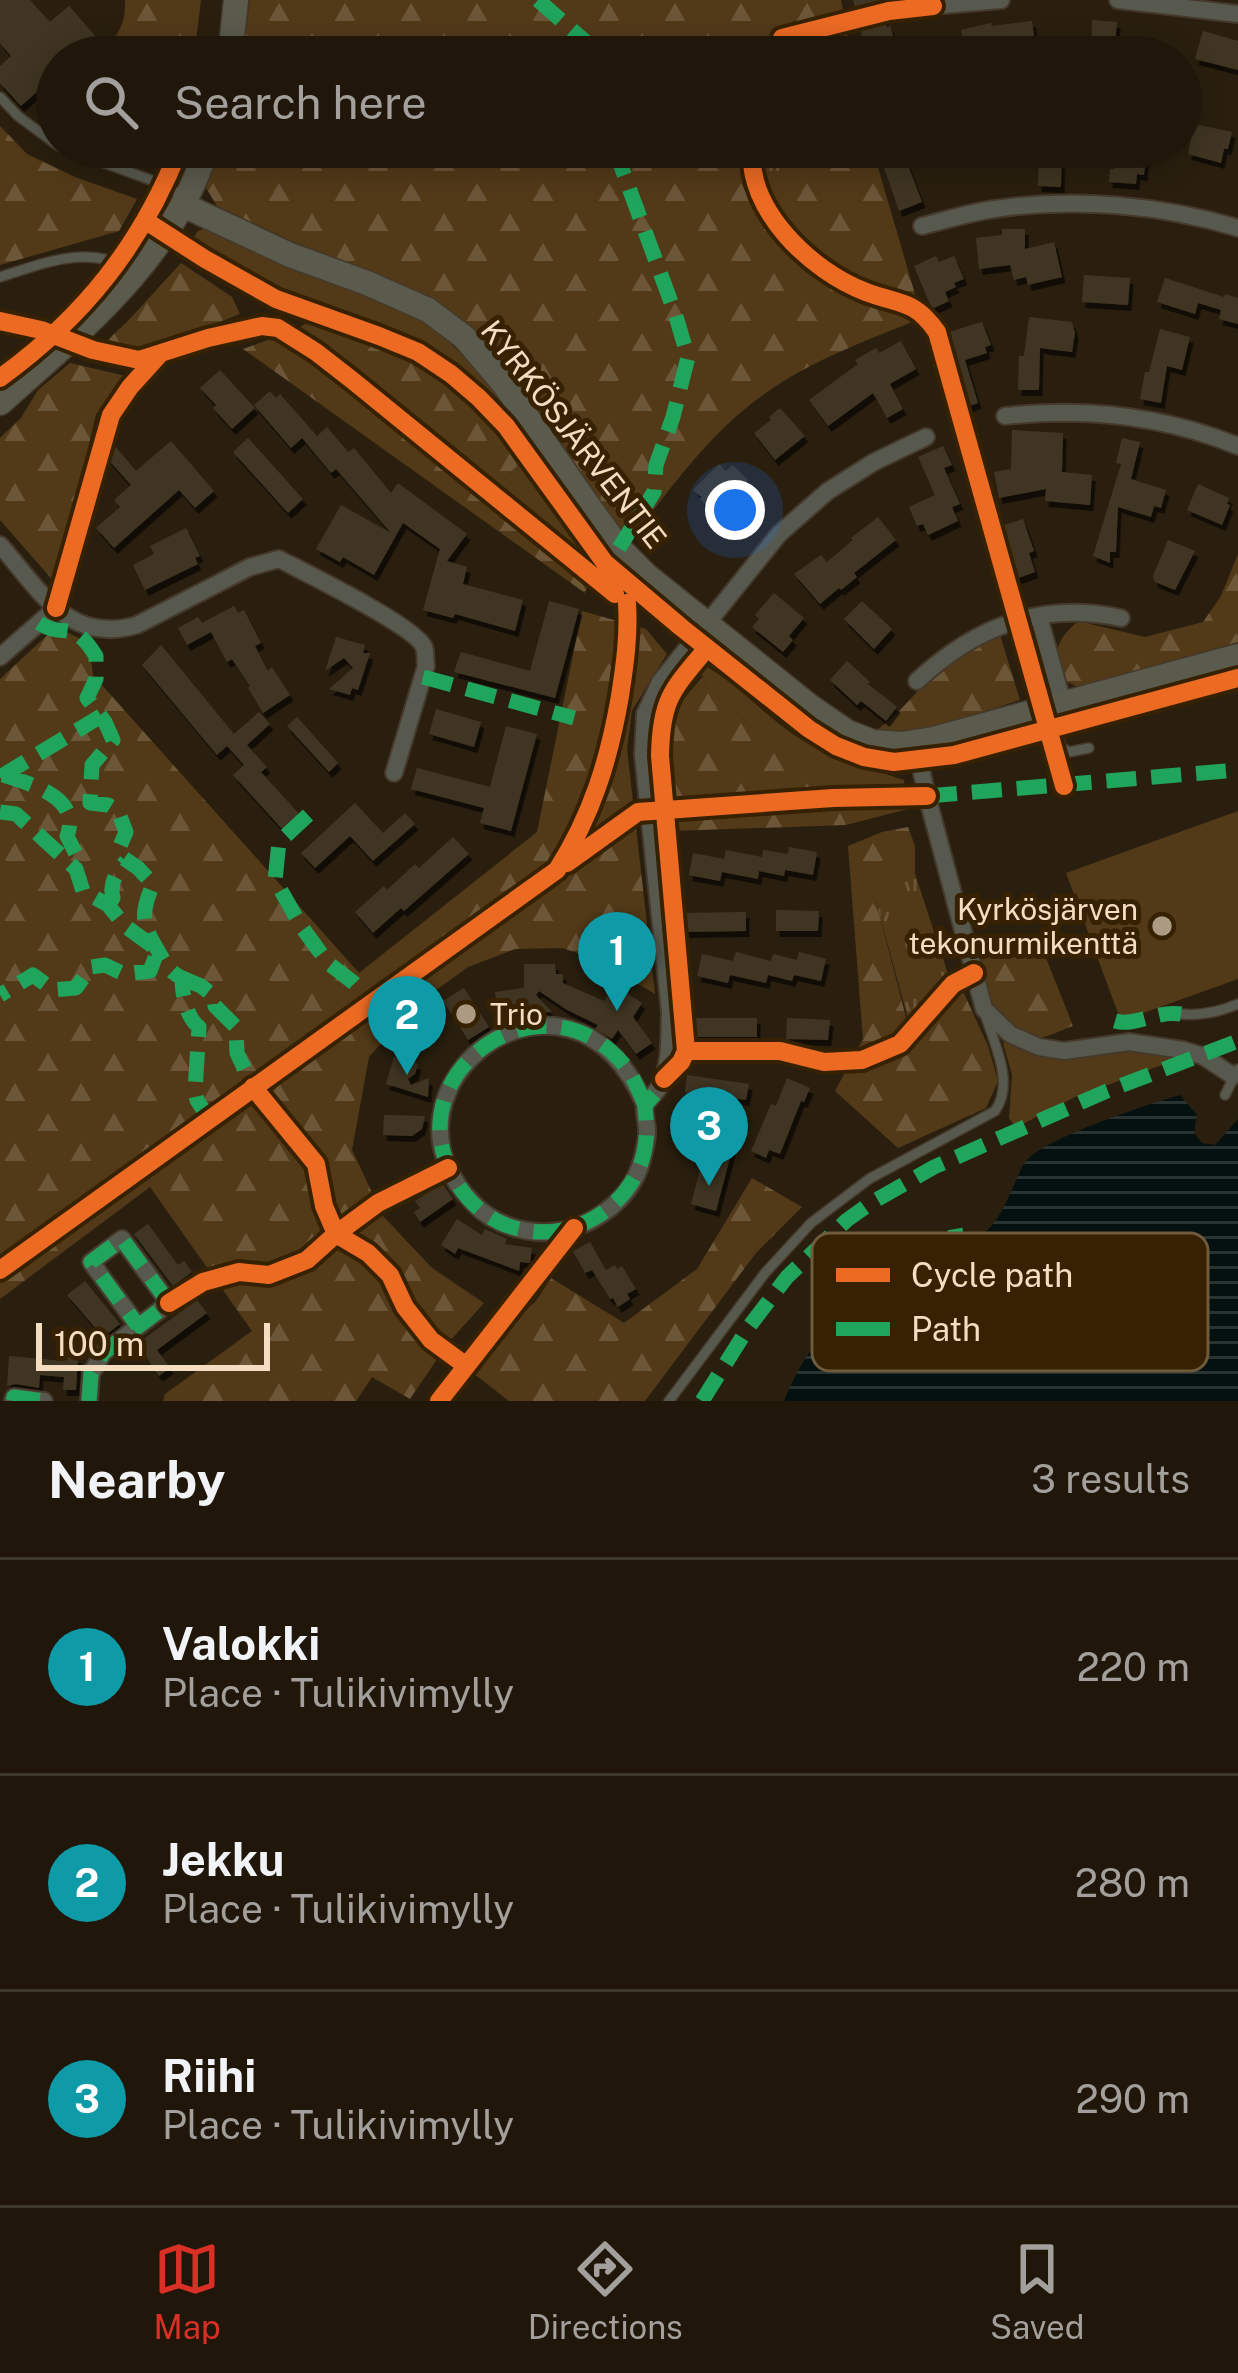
<!DOCTYPE html>
<meta charset="utf-8">
<style>
body{margin:0;font-family:"Public Sans",sans-serif;background:#2d2418;color:#f1f3f6}
.scale{position:absolute;left:36px;bottom:30px;width:234px;box-sizing:border-box;padding-left:12px;border:6px solid #f4ddc0;border-top:0;font-size:33px;line-height:42px;white-space:nowrap;color:#f4ddc0;-webkit-text-stroke:9px #362202;paint-order:stroke}
.you{position:absolute;left:735px;top:510px;width:42px;height:42px;margin:-30px;border:9px solid #fff;border-radius:50%;background:#1a73e8;box-shadow:0 0 0 18px #1a73e833}
.badge{display:grid;place-items:center;width:78px;height:78px;border-radius:50%;background:#d93025;color:#fff;font-size:39px;font-weight:700}
.pin{position:absolute;translate:-50% -99px;filter:drop-shadow(0 3px 6px #0008)}
.pin::after{content:'';position:absolute;top:63px;width:42px;height:36px;background:inherit;clip-path:polygon(0 0,100% 0,50% 100%)}
.list{margin:0;padding:0;list-style:none}
h2{display:flex;justify-content:space-between;align-items:center;height:156px;margin:0;padding:0 48px;font-size:51px}
h2 small{font-size:39px;font-weight:400;color:#a29f9c}
.list li{display:grid;grid-template-columns:78px 1fr auto;gap:36px;align-items:center;box-sizing:border-box;height:216px;padding:0 48px;border-top:3px solid #3d362b}
.list b{display:block;font-size:45px;white-space:nowrap}
.list p{margin:0;font-size:39px;white-space:nowrap;color:#a29f9c}
.list em{font-size:39px;font-style:normal;color:#a29f9c}
.icon{flex:none;width:66px;height:66px;fill:none;stroke:currentColor;stroke-width:2;stroke-linecap:round;stroke-linejoin:round}
.map{position:relative;flex:none;width:1238px;height:1401px;overflow:hidden}
.search{position:absolute;background:#20170a;box-shadow:0 6px 30px #0003;left:36px;right:36px;top:36px;height:132px;display:flex;align-items:center;gap:30px;box-sizing:border-box;padding:0 42px;border-radius:66px;color:#a29f9c;font-size:45px}
.sheet{height:804px;background:#20170a}
nav{display:flex;justify-content:space-around;align-items:center;box-sizing:border-box;height:168px;border-top:3px solid #3d362b;background:#20170a;font-size:33px;color:#a29f9c}
nav a{display:grid;justify-items:center;gap:6px}
nav .on{color:#d93025}
.map>svg:first-child{display:block}
.grass{fill:#523a18}
.forest{fill:url(#forest-firs)}
.park{fill:url(#park-tufts)}
.water{fill:url(#water-rules)}
.building{fill:#413624;filter:url(#shadow)}
.lines{fill:none;stroke-linecap:round;stroke-linejoin:round}
.lane-casing{stroke:#44392a;stroke-width:12}
.street-casing{stroke:#44392a;stroke-width:20}
.secondary-casing{stroke:#44392a;stroke-width:27}
.lane{stroke:#58594e;stroke-width:9}
.street{stroke:#58594e;stroke-width:16}
.secondary{stroke:#5a5a4d;stroke-width:24}
.quiet{stroke:#20a55d;stroke-width:15;stroke-dasharray:30 15;stroke-linecap:butt}
.cycleway-casing{stroke:#362202;stroke-width:26}
.cycleway{stroke:#ed6a23;stroke-width:18}
.poi-dot{fill:#ad9a82;stroke:#362202;stroke-width:4.5}
.labels{text-anchor:middle;dominant-baseline:central;stroke-width:10;stroke-linejoin:round;paint-order:stroke}
.street-label{font-size:30px;fill:#f4ddc0;stroke:#362202}
.poi-label{font-size:30px;fill:#f4ddc0;stroke:#362202;text-anchor:end}
.key{fill:#362202;stroke:#6f5a3b;stroke-width:3}
.key-label{font-size:33px;fill:#f4ddc0}
</style>
<div class="map">
<svg width="1238" height="1401" viewBox="0 0 1238 1401">
<defs>
<pattern id="forest-firs" width="22" height="20" patternUnits="userSpaceOnUse" patternTransform="scale(3)"><rect width="22" height="20" fill="#523a18"/><path d="M5 1l3.5 6h-7zM16 11l3.5 6h-7z" fill="#6c5638"/></pattern>
<pattern id="park-tufts" width="24" height="20" patternUnits="userSpaceOnUse" patternTransform="scale(3)"><rect width="24" height="20" fill="#523a18"/><path d="M3 7l-1-3M5 7V3M7 7l1-3M15 17l-1-3M17 17v-4M19 17l1-3" fill="none" stroke="#6c5638"/></pattern>
<pattern id="water-rules" width="6" height="5" patternUnits="userSpaceOnUse" patternTransform="scale(3)"><rect width="6" height="5" fill="#041110"/><path d="M0 2.5h6" fill="none" stroke="#293331"/></pattern>
<filter id="shadow"><feDropShadow dx="3.5" dy="6" stdDeviation="0" flood-color="#0009"/></filter>
</defs>
<rect width="100%" height="100%" fill="#2a1f0e"/>
<path class="grass" d="M210,226L421,319C456,344 481,375 507,408L503,413L471,382L429,350L369,322L260,283L190,242L198,231Z
M524,459L593,553L594,559L581,555L496,487Z
M704,665C738,684 763,714 796,736C828,757 868,768 904,780L908,809L846,825L831,780L755,730L707,687L703,676L697,672Z
M1238,811V979L1121,1021L1066,873Z
M1006,1040L1063,1057L1124,1050L1178,1059L1075,1097L1021,1125L1013,1124L1009,1118L1012,1075L1003,1043Z"/>
<path class="forest" d="M125,0H201L194,57H94C115,39 126,29 125,0Z
M250,0H841L852,57H242Z
M0,126L27,154L75,177L137,199L119,231L0,265Z
M221,147H872L922,318C868,340 811,360 763,395C708,434 667,493 626,546L429,298L368,270L294,242L217,206L206,188Z
M181,263L232,297L240,314L168,342L137,349L103,344L127,322Z
M315,318C369,337 424,357 467,395C489,413 506,438 524,459L496,487L581,555L589,583L585,593L243,349L295,330Z
M70,363L130,377L96,414L57,585L0,520V438L21,418L38,390Z
M1238,554V642L1078,687L1065,681C1053,651 1054,643 1078,621L1145,637L1203,622L1221,596Z
M582,611L646,629L667,654L632,710L627,749L655,994L596,959L562,948L515,949L468,967L417,1004L369,1057L352,1150L383,1216L432,1268L484,1303L448,1343L410,1399L372,1377L356,1401H163L165,1394L252,1331L150,1187L0,1299V679L56,627L89,643L93,675L359,973L537,832Z
M1000,635L1020,700C978,713 918,738 875,731C903,713 921,683 947,662C962,651 983,643 1000,635Z
M703,676L707,687L755,730L832,780L846,825L673,831L668,746L682,701Z
M908,827L915,846V874L902,867L876,901L911,1037L952,996L962,989L988,1046L998,1081L986,1108L898,1148L835,1091L863,1039L848,846L882,832Z
M989,934L1014,940L1037,935L1073,1026C1061,1030 1048,1038 1035,1038C1017,1037 993,1011 985,994C979,980 978,961 977,946Z
M752,1178L802,1207L756,1253L645,1401H509L473,1373L506,1328L536,1301L551,1278L624,1323L697,1269Z"/>
<path class="park" d="M748,147L788,148L785,178L771,213C752,197 744,172 748,147Z
M902,867L915,874L948,974L908,1019L876,901C879,882 884,874 902,867Z"/>
<path class="water" d="M1180,1095L1197,1115L1194,1133L1202,1143L1215,1145L1238,1119V1401H784C802,1353 853,1285 901,1264C913,1259 926,1258 939,1256L944,1261C947,1279 944,1295 958,1308L975,1303C988,1282 989,1241 953,1253V1248C991,1237 999,1219 1014,1185C1018,1177 1021,1166 1027,1160C1046,1138 1148,1104 1180,1095Z"/>
<path class="building" d="M0,0H30L50,22L69,6L98,39L77,57H57V74L21,106L0,83V66L11,56L0,43Z
M853,0H880L887,27L890,26L897,48L871,57H854L848,40L862,36Z
M1092,20L1117,22L1114,57H1091Z
M1032,21L1037,57H1019L1018,44H1013L1012,39L966,50L961,30L991,23L992,26Z
M1203,31L1238,41V70L1195,59Z
M1194,124L1232,132L1228,149H1224L1221,163L1188,154Z
M877,147H901L922,202L899,211Z
M1039,147H1062L1061,187L1038,186Z
M1116,147H1147L1144,175L1137,174L1136,184L1109,182L1110,169H1114Z
M1002,229H1025V249L1054,242L1062,277L1028,285L1026,277L1014,280L1010,265L979,269L976,238L1002,235Z
M936,256L939,262L954,256L964,279L954,283L956,287L945,292L949,301L932,309L914,266Z
M1084,275L1130,278L1128,305L1082,302Z
M1165,278L1224,297L1225,294L1238,298V324L1219,319L1221,310L1198,303L1195,314L1157,302Z
M1029,317L1072,322L1075,333L1072,352L1040,348L1039,390H1018L1019,356H1024Z
M982,322L991,345L985,347L987,353L965,360L978,403L967,407L964,399L958,401L939,335Z
M1160,329L1190,337L1182,370L1167,366L1161,403L1140,399L1145,372H1149Z
M901,341L916,369L890,384L903,409L887,418L873,393L828,426L809,400L858,364L855,360L876,348L879,353Z
M220,370L255,408L232,429L213,408L216,405L200,388Z
M270,391L276,398L280,394L317,436L327,427L348,452L354,448L391,493L398,483L467,534L447,561L467,567L463,584L523,600L515,631L455,614L453,618L423,610L440,549L403,523L374,575L343,557L340,562L316,549L341,505L391,533L336,469L331,473L302,438L291,448L254,405Z
M780,408L805,436L775,460L754,433L771,420L769,417Z
M1012,430L1063,433L1062,472L1092,475L1090,505L1045,501L1046,489L999,498L994,472L1011,469Z
M248,438L303,499L288,513L233,452Z
M1122,438L1140,442L1131,479L1166,490L1161,508L1154,506L1151,517L1118,507L1116,552H1110V563L1093,556L1121,464L1116,463Z
M171,441L214,491L195,508L179,490L114,548L96,528L120,507L114,500L131,485L104,455L115,446L136,471Z
M943,446L952,465L944,468L960,504L952,507L958,521L928,535L923,524L917,526L909,507L935,495L918,457Z
M719,464L726,471L733,465L748,480L735,493L750,508L730,529L700,499L702,497L693,490Z
M1198,484L1229,498L1227,504L1230,505L1222,525L1187,510Z
M878,517L896,540L854,573L857,577L841,590L839,588L820,604L794,574L821,555L827,562L853,540L851,538Z
M1023,519L1034,551L1029,553L1035,572L1010,581L992,529Z
M186,528L200,556L195,558L198,564L145,590L133,565L154,554L150,546Z
M1168,540L1195,551L1175,590L1155,582L1153,576Z
M774,593L804,618L789,636L793,640L783,652L752,627L759,619L755,615Z
M549,601L579,609L555,698L454,672L461,652L530,671Z
M862,601L892,629L874,649L844,619Z
M234,606L238,613L244,610L261,643L255,646L268,671L272,667L290,695L263,713L248,688L250,686L232,659L227,662L211,632L187,645L178,628L198,617L202,623Z
M336,637L365,645L363,653H370L358,690L352,688L350,695L329,689L353,668L344,658L325,671Z
M161,645L234,734L259,712L270,724L247,745L267,767L261,772L300,815L283,830L233,775L244,765L227,746L217,755L142,665Z
M847,661L870,682L868,684L897,707L886,721L861,701L857,705L830,680Z
M436,709L481,722L474,747L429,734Z
M297,717L338,763L329,772L287,726Z
M506,726L537,734L511,831L480,823L484,808L411,789L417,768L490,787Z
M355,803L383,833L405,813L415,824L373,861L350,836L315,868L301,853Z
M453,837L469,854L404,911L401,908L373,933L355,912L384,886L387,890L415,864L419,868Z
M789,847L817,852L813,875L785,870L784,876L759,871L758,879L722,872L720,881L689,875L693,853L724,859L726,850L762,857L763,850L788,854Z
M776,910L819,911L818,931H776Z
M746,912V931L683,932L682,913Z
M736,952L771,961L773,954L797,960L799,952L826,959L821,981L794,975L792,981L768,975L766,983L730,975L728,983L697,976L702,954L733,961Z
M524,964H555L556,974H563V983L604,1001L615,985L642,1003L633,1017L652,1043L636,1054L618,1030L612,1039L595,1029L598,1025L567,1010L539,991L536,995L552,1012L525,1013V1009L498,1013L495,992L524,988Z
M464,988L489,1027L468,1040L443,1001Z
M693,1018H757V1037H693Z
M787,1018L830,1020L828,1040L786,1039Z
M394,1057L418,1064L415,1074L408,1079L411,1085L429,1078L428,1097L386,1084Z
M687,1075L749,1084L746,1100L685,1092Z
M787,1078L810,1088L804,1102L801,1101L780,1154L769,1150L766,1158L751,1151L771,1104L776,1106Z
M384,1115L425,1116L422,1129L412,1136L383,1135Z
M709,1136L734,1142L716,1211L691,1204Z
M442,1183L453,1199L420,1222L414,1212L420,1208L415,1201Z
M457,1219L482,1235L485,1229L507,1239L505,1244L532,1248L530,1263L520,1262L519,1271L458,1248L455,1254L441,1245Z
M148,1224L178,1265L184,1261L192,1272L173,1286L134,1234Z
M590,1242L606,1270L615,1265L617,1269L622,1266L636,1289L627,1294L630,1299L618,1307L613,1298L610,1299L592,1270L585,1273L573,1251Z
M85,1281L120,1324L103,1337L67,1295Z
M197,1300L207,1313L157,1350L170,1368L159,1376L137,1344Z
M9,1356L64,1361V1357H78L76,1390H63L64,1377L40,1375L39,1388L16,1384L7,1386Z"/>
<g class="lines">
<defs>
<path id="lane" d="M0,97L18,116L57,145
M61,147L159,183L182,195
M0,277C48,262 85,245 133,269
M1051,708L1061,747L1069,752L1089,748
M1181,1014C1201,1016 1219,1012 1238,1004
M1225,1095L1238,1069
M669,1401L765,1273L811,1223L869,1179L995,1111C1015,1083 994,1044 985,1014"/>
<path id="street" d="M1118,0L1238,14
M933,6L1001,0
M922,226C946,220 971,212 995,209C1074,197 1162,205 1238,228
M1005,416C1086,407 1162,415 1238,446
M0,545C40,590 68,645 137,625L250,567L279,559C304,572 415,626 424,647C426,653 425,660 426,666L394,773
M1039,617L1063,704
M0,657L56,608
M917,681C976,626 1041,601 1121,618
M915,742L927,796L984,1009L1010,1034L1039,1047L1064,1051L1129,1042L1183,1050L1203,1056L1233,1076
M645,1105C568,927 360,1088 473,1203C490,1221 514,1230 538,1232C583,1235 630,1204 642,1160C644,1152 647,1141 647,1133C648,1125 643,1113 645,1106C648,1099 658,1091 661,1084C671,1062 669,1035 670,1012L643,755L645,714L660,682L779,534L828,491L874,462L926,437
M13,1401L14,1397L44,1401
M89,1401L91,1374L103,1353L169,1303L122,1239L91,1262L138,1326"/>
<path id="secondary" d="M230,57L236,0
M183,205L290,255L367,283L428,310L464,337L504,384L592,511L619,548L646,575L812,708L847,732L873,742L902,744L933,739L1238,656
M0,403C82,330 174,256 207,147"/>
</defs>
<use href="#lane" class="lane-casing"/>
<use href="#street" class="street-casing"/>
<use href="#secondary" class="secondary-casing"/>
<use href="#lane" class="lane"/>
<use href="#street" class="street"/>
<use href="#secondary" class="secondary"/>
<path class="quiet" d="M538,0L603,57
M614,147L675,313L688,357L673,417L656,465L654,492L619,548
M39,623C65,640 71,616 96,656V679L87,698L105,722L113,740L92,765L90,803L108,805L118,811L126,832L120,846L122,857L138,868L153,884C141,913 141,922 157,949C165,963 168,971 182,978C182,994 186,1017 199,1027L195,1091L197,1100L209,1119
M423,677L574,718
M3,775C30,784 82,797 67,836L78,858L76,869
M0,777L101,716
M927,796L1238,770
M0,812L16,814L76,869L83,891L108,905L125,926L158,950L150,971L124,974L105,965L91,967L76,988L53,990L33,975L0,995
M308,815L279,842L275,880L301,926L328,963L354,983L372,1002
M108,905L113,898C109,883 117,872 126,861
M182,978L201,986L214,996L215,1006L236,1027L237,1053L253,1087
M1115,1021C1135,1027 1157,1010 1181,1014
M645,1105C638,1088 631,1071 618,1058C538,974 398,1072 452,1174C463,1196 480,1214 503,1224C557,1246 616,1220 639,1168C648,1148 647,1126 645,1105L655,1094L665,1069
M955,1229L956,1235L944,1252L964,1283
M13,1401L14,1397L44,1401
M89,1401L91,1374L103,1353L169,1303L122,1239L91,1262L138,1326
M702,1401L748,1328L787,1277L847,1220L871,1203L934,1167L1107,1091L1238,1041"/>
<defs>
<path id="cycleway" d="M782,38L889,11L933,6
M752,147C746,210 811,271 866,292C900,305 914,299 937,332L1064,786
M146,221L205,259L276,299L379,336L418,352L451,374L479,398L506,426L605,563L682,628L809,729L836,746L864,757L894,762L954,755L1238,678
M0,321L41,330L93,350L139,360L208,338L262,326L278,328L316,352L352,380L615,594
M0,378C84,317 142,244 180,147
M56,608L111,415L130,387L159,355
M567,863L638,812L833,798L927,796
M686,1051H780L824,1062L862,1060L900,1044L953,984L974,973
M664,1079L681,1062L686,1051L660,756C661,699 672,690 707,648
M253,1087L316,1164L324,1206L336,1234L368,1253L390,1275L405,1307L431,1340L465,1365
M0,1270L557,870C592,815 609,760 620,696C625,664 629,635 627,603
M169,1303L203,1282L239,1272L269,1275L307,1260L336,1234L378,1203L448,1168
M439,1401L574,1228"/>
</defs>
<use href="#cycleway" class="cycleway-casing"/>
<use href="#cycleway" class="cycleway"/>
</g>
<g class="poi-dot">
<circle cx="1162" cy="926" r="12"/>
<circle cx="466" cy="1014" r="12"/>
</g>
<g class="labels">
<g class="street-label">
<text transform="translate(574 434) rotate(52)">KYRKÖSJÄRVENTIE</text>
</g>
<g class="poi-label">
<text x="1138" y="909">Kyrkösjärven<tspan x="1138" dy="34">tekonurmikenttä</tspan></text>
<text x="490" y="1014" text-anchor="start">Trio</text>
</g>
</g>
<rect x="812" y="1233" width="396" height="138" rx="18" class="key"/>
<rect x="836" y="1268" width="54" height="14" fill="#ed6a23"/>
<rect x="836" y="1322" width="54" height="14" fill="#20a55d"/>
<g class="key-label">
<text x="911" y="1287">Cycle path</text>
<text x="911" y="1341">Path</text>
</g>
</svg>
<div class="scale">100 m</div>
<div class="you"></div>
<div class="pin badge" style="left:617px;top:1011px;background:#0f9aa8">1</div>
<div class="pin badge" style="left:407px;top:1075px;background:#0f9aa8">2</div>
<div class="pin badge" style="left:709px;top:1186px;background:#0f9aa8">3</div>
<div class="search"><svg class="icon" aria-label="search" viewBox="0 0 24 24"><circle cx="10" cy="10" r="6"/><path d="M15 15l6 6"/></svg>Search here</div>
</div>
<section class="sheet">
<h2>Nearby<small>3 results</small></h2>
<ul class="list">
<li><span class="badge" style="background:#0f9aa8">1</span><div><b>Valokki</b><p>Place · Tulikivimylly</p></div><em>220 m</em></li>
<li><span class="badge" style="background:#0f9aa8">2</span><div><b>Jekku</b><p>Place · Tulikivimylly</p></div><em>280 m</em></li>
<li><span class="badge" style="background:#0f9aa8">3</span><div><b>Riihi</b><p>Place · Tulikivimylly</p></div><em>290 m</em></li>
</ul>
</section>
<nav>
<a class="on"><svg class="icon" aria-label="map" viewBox="0 0 24 24"><path d="M3 6l6-2 6 2 6-2v14l-6 2-6-2-6 2zM9 4v14M15 6v14"/></svg>Map</a>
<a><svg class="icon" aria-label="directions" viewBox="0 0 24 24"><path d="M12 3l9 9-9 9-9-9zM9 14v-3h6M13 9l2 2-2 2"/></svg>Directions</a>
<a><svg class="icon" aria-label="saved" viewBox="0 0 24 24"><path d="M7 4h10v16l-5-4-5 4z"/></svg>Saved</a>
</nav>
